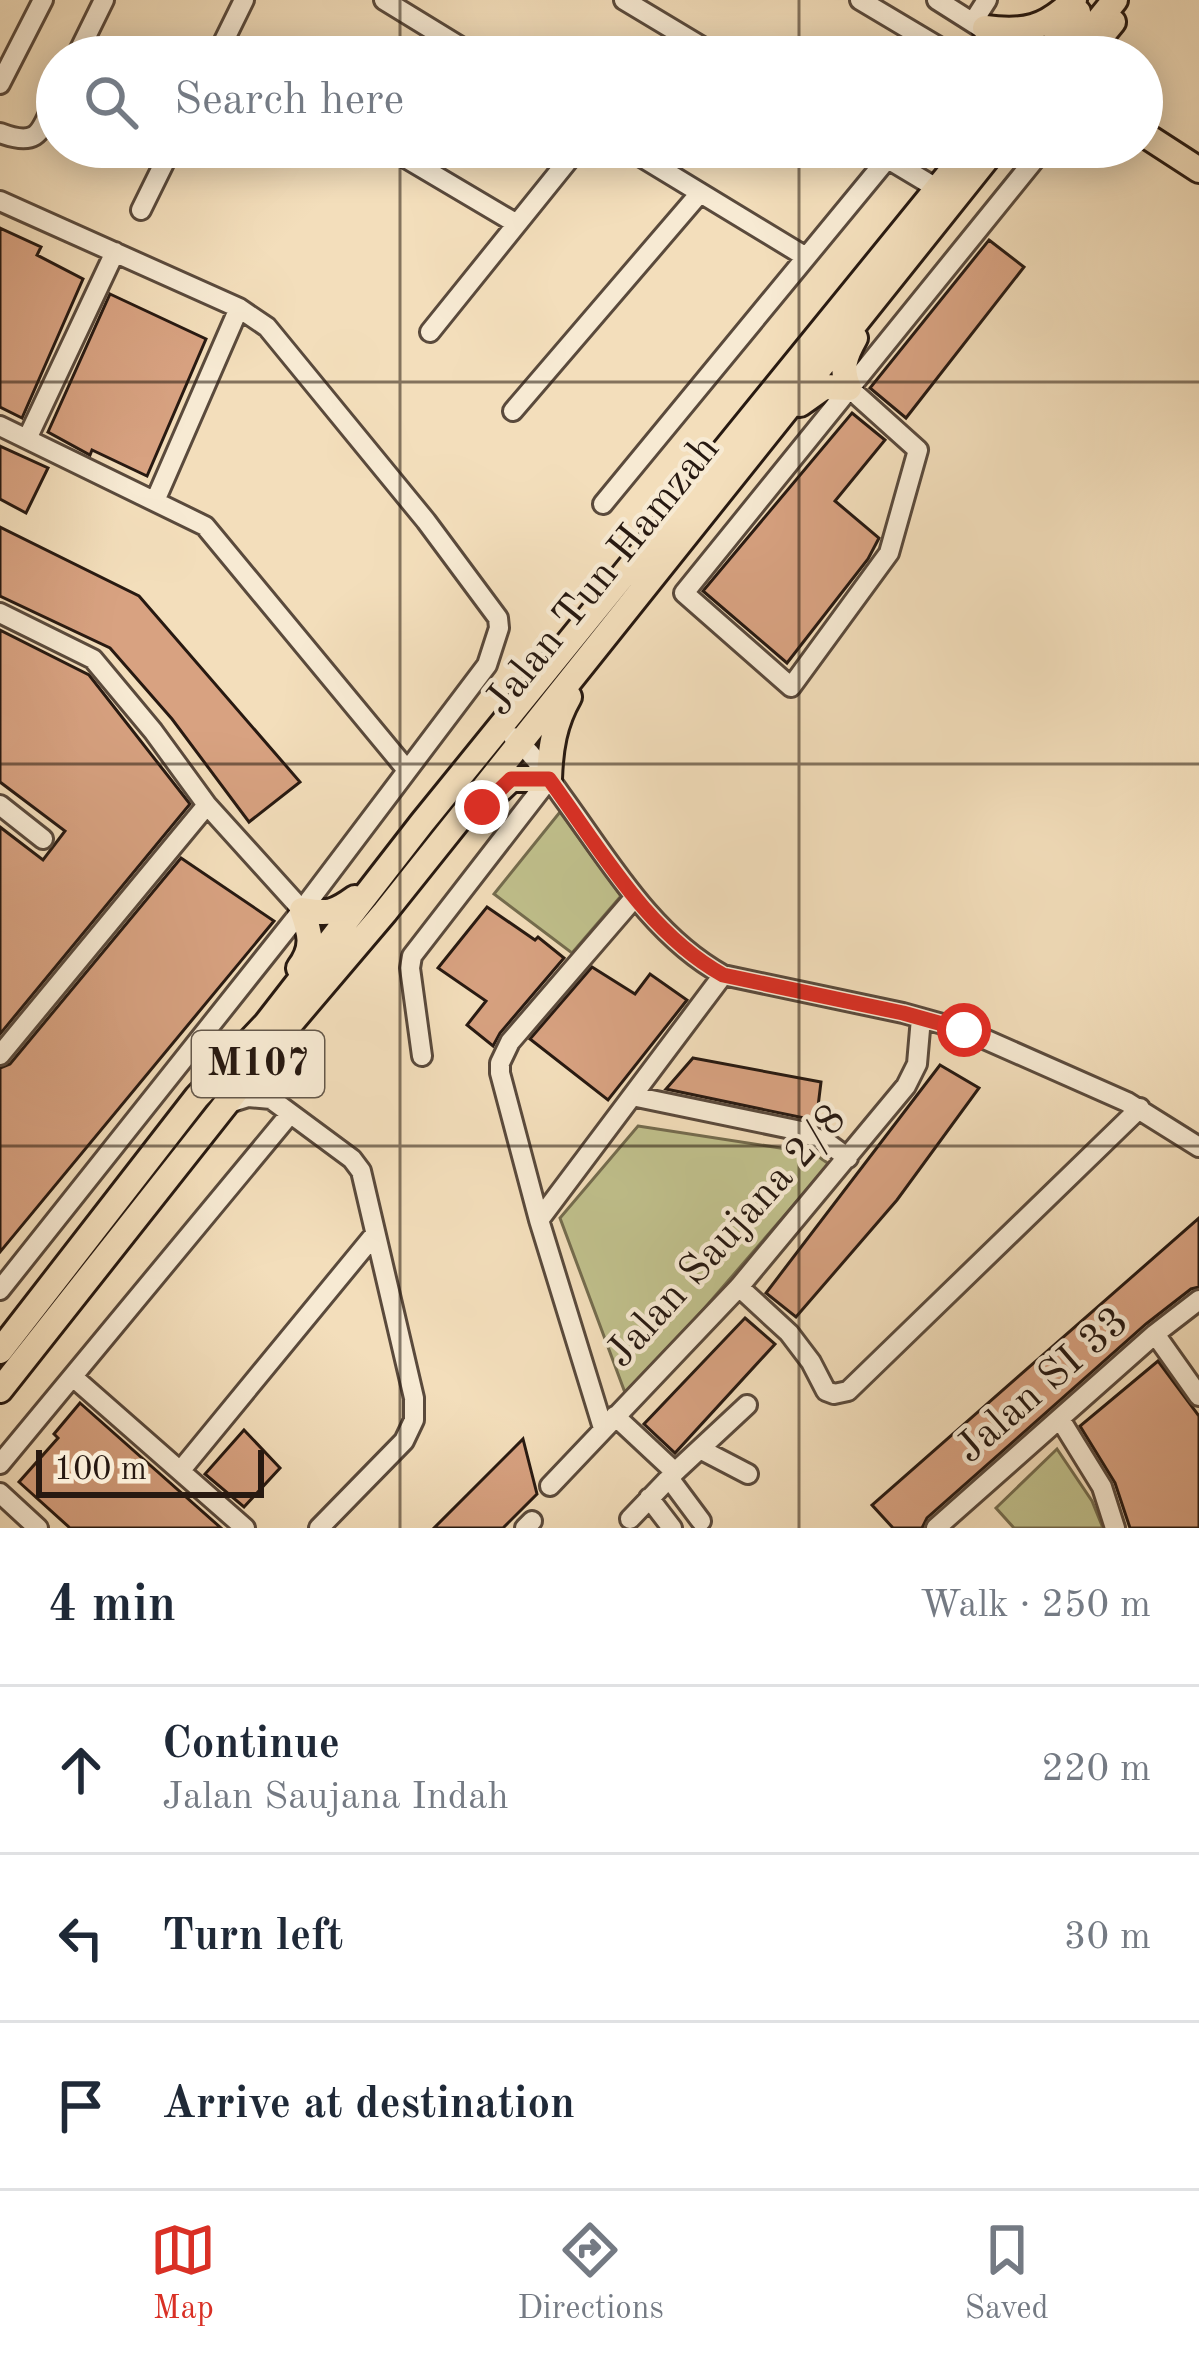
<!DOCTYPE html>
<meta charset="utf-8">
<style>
body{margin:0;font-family:"Old Standard TT",serif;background:#f2f2f3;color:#1f2937}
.scale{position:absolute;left:36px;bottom:30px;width:228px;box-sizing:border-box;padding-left:12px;border:6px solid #271911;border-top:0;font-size:33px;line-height:42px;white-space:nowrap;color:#271911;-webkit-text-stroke:9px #f7ead3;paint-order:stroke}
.stop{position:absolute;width:36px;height:36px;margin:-27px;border:9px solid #d93025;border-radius:50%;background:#fff}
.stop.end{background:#d93025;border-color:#fff;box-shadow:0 3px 12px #0008}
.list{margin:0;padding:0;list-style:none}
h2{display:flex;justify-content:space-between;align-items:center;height:156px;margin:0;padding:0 48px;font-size:51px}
h2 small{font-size:39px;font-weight:400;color:#747a83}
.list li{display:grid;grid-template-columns:78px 1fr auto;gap:36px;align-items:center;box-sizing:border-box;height:168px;padding:0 48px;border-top:3px solid #e0e1e3}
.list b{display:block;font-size:45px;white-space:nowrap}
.list p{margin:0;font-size:39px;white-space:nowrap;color:#747a83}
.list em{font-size:39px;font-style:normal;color:#747a83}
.icon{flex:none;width:66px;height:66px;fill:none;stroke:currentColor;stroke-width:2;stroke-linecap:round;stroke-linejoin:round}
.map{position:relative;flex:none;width:1199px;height:1528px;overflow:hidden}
.search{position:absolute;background:#fff;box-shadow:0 6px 30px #0003;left:36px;right:36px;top:36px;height:132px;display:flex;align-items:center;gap:30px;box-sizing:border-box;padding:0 42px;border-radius:66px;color:#747a83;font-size:45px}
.sheet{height:660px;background:#fff}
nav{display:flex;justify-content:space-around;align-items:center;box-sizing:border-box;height:168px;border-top:3px solid #e0e1e3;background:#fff;font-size:33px;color:#747a83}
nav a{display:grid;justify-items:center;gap:6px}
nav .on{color:#d93025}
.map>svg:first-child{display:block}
.green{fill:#c0c08c;stroke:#746c4e;stroke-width:3}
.building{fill:#d8a281;stroke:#271911;stroke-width:3}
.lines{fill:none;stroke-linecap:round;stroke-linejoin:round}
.minor-casing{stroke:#5a4a3c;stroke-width:24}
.major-casing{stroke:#271911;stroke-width:30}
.minor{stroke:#f7ead3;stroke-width:18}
.major{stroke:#f3debb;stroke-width:24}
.route{stroke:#d93025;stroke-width:15}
.grid{fill:none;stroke:#271911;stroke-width:3;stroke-opacity:0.55}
.labels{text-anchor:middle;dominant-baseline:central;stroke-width:9;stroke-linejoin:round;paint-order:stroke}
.shield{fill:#f7ead3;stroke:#65584b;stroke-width:3}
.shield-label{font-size:39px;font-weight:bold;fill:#271911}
.street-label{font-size:42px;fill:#271911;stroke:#f7ead3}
</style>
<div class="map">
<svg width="1199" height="1528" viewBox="0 0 1199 1528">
<rect width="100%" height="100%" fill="#f3debb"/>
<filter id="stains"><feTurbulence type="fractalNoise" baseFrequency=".00167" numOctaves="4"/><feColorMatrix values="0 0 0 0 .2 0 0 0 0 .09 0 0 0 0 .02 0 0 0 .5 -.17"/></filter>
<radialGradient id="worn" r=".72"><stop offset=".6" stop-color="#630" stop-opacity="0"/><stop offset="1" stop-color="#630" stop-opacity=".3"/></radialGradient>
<path class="green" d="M560,812L621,896L572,953L494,894Z
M638,1126L813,1153L829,1164L627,1398L560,1218Z
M1057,1449L1092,1501L1103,1528H1014L996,1508Z"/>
<path class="building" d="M0,228L41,247L37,255L83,279L22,418L0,407Z
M989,240L1024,267L906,418L870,388Z
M110,294L206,339L147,476L92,450L90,455L48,432Z
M852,413L885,440L835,501L879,538L868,559L787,663L703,591Z
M0,446L48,468L26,513L0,499Z
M0,527L139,596L300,782L249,822L172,719L110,648L0,596Z
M0,630L89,675L190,804L0,1034V827L43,860L65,831L0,782Z
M181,858L274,921L0,1252V1068L10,1064Z
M487,907L535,940L538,937L564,958L500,1033L493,1046L467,1025L486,1001L438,968Z
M592,967L635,994L650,974L687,1000L608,1100L530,1039Z
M693,1058L821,1082L816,1123L804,1118L666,1089Z
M940,1065L979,1088L897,1200L796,1317L766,1293Z
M1199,1218V1287L1191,1289L1146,1324L927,1518L922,1528H893L872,1505Z
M745,1318L775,1344L675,1453L644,1424Z
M1158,1361L1199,1416V1528H1130L1115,1483L1080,1426Z
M80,1403L221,1528H70L19,1482L58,1438L54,1434Z
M244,1430L280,1468L244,1507L205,1474Z
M523,1439L537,1494L503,1528H434Z"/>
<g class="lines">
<defs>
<path id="minor" d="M384,0L477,57
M624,0L719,57
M860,0L949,53L951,57
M937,0L1027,57
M973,22L987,0
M76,57L104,0
M216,57L244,0
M0,84L43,0
M0,133C42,149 41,128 57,95
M387,147L517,224
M625,147L806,257
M868,147L938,189
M0,201L239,308L267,327L426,521L498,618L499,628L487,665L302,910L0,1290
M141,210L172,147
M430,332L579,147
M849,388L918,450L889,553L791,687L684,593L1040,153
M513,411L700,193
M0,426L205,526L407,770
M27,439L115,252
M155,501L239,308
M603,504L897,147
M0,613L93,659L153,731L207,805L302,910
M513,737C533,753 546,774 561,795C608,859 651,935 723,975L903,1013L964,1030L1127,1102L1199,1147
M0,805L43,839
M0,1055L207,805
M422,1056L410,968L412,956L549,779
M632,1096L801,1131L829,1144L848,1158
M226,1104L248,1097L271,1099L352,1159L361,1171L414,1398V1420L404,1441L319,1528
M539,1220L723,975
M739,1287L789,1333L811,1362L826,1391L834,1394L848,1391L1140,1108
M1155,1334L1199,1396
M73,1377L245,1528
M615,1416L675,1472L747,1405
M1060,1419L1102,1487L1115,1528
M603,1428L539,1220L500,1073V1063L510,1042L635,897
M700,1449L748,1474
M0,1464L290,1114
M181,1470L375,1234
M669,1478L701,1521
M550,1486L739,1287L906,1086L917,1064L921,1018
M0,1493L38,1528
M649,1498L672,1528
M630,1519L675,1472
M525,1528L532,1521
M936,1528L1155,1334L1199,1300"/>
<path id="major" d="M985,28C1024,33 1045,29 1074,0
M1043,57L1078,12
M1069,57L1115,0
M1096,57L1104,33L1113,22
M1142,133L1199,170
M800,404L824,387L849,388C840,368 845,356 855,338
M491,798L511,779H549C550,749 554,723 569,697
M299,968C315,947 310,933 302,910C328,914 333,914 355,898
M0,1351L197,1097L266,1024L422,823L971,147
M0,1390L278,1038L385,912L996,147"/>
</defs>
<use href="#minor" class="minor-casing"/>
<use href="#major" class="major-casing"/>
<use href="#minor" class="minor"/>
<use href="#major" class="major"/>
</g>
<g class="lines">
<path class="route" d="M482,807L511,779H549C600,848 646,932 723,975L903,1013L964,1030"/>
</g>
<path class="grid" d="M400,0V57M799,0V57M400,147V1528M799,147V1528M0,382H1199M0,764H1199M0,1146H1199"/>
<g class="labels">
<rect class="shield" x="192" y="1031" width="132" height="66" rx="9"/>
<g class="shield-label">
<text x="258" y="1064">M107</text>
</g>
<g class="street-label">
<text transform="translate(603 576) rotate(-51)">Jalan Tun Hamzah</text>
<text transform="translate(727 1237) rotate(-48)">Jalan Saujana 2/8</text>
<text transform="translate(1043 1386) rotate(-41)">Jalan SI 33</text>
</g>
</g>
<rect width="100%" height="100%" filter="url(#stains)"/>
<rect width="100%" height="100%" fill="url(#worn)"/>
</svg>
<div class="scale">100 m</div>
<div class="stop" style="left:964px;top:1030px"></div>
<div class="stop end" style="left:482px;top:807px"></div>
<div class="search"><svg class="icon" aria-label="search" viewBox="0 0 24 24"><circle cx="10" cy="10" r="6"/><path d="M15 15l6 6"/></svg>Search here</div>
</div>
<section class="sheet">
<h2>4 min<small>Walk · 250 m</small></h2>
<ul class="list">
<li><svg class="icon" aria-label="ahead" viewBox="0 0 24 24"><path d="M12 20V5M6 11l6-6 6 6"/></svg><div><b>Continue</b><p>Jalan Saujana Indah</p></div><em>220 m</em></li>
<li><svg class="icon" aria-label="left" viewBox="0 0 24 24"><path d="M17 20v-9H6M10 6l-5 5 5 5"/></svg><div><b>Turn left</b></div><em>30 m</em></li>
<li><svg class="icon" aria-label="arrive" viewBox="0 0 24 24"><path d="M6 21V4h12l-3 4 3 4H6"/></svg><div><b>Arrive at destination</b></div></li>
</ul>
</section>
<nav>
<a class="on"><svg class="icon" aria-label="map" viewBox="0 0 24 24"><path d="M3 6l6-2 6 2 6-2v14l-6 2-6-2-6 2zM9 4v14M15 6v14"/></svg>Map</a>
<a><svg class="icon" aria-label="directions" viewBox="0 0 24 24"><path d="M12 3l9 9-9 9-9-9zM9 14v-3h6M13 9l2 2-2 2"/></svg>Directions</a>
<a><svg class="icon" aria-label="saved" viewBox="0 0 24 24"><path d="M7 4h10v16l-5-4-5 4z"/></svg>Saved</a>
</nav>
